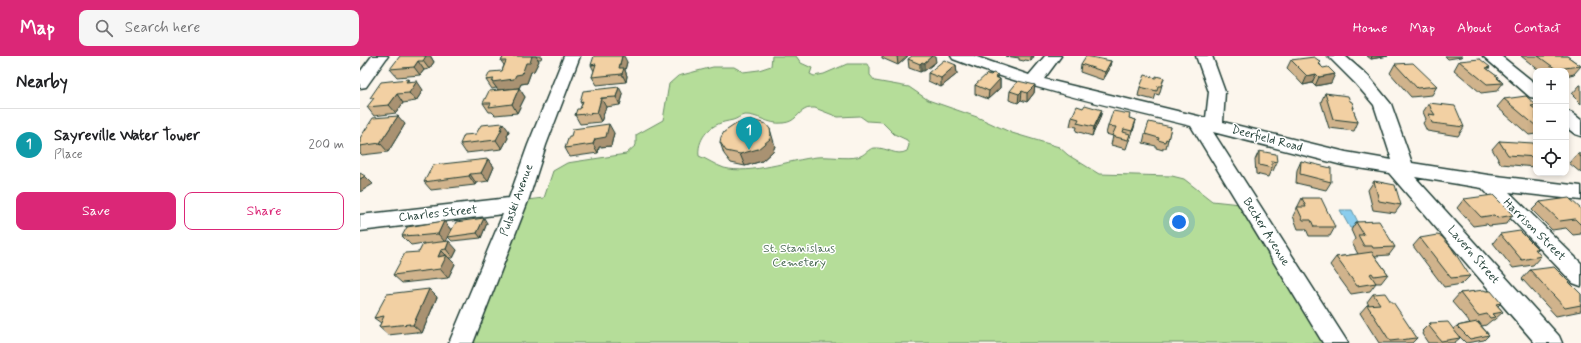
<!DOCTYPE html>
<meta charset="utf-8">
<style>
body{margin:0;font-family:Mynerve,sans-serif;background:#f6f6f6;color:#202124}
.controls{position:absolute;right:12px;top:12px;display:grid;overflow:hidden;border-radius:8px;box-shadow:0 2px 6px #0003}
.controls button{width:36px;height:36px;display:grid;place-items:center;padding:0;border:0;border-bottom:1px solid #e0e0e0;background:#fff;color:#202124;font:20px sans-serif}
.you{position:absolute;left:819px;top:166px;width:14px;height:14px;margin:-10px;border:3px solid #fff;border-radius:50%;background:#1a73e8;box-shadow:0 0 0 6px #1a73e833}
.badge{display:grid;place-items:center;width:26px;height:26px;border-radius:50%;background:#db2777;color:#fff;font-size:13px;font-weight:700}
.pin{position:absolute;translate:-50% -33px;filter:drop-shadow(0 1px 2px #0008)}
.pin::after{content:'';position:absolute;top:21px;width:14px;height:12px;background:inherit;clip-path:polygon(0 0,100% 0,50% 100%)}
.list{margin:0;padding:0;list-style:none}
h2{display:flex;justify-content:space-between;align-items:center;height:52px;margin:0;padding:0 16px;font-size:17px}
h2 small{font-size:13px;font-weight:400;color:#757577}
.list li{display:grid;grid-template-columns:26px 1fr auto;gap:12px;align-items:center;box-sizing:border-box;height:72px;padding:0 16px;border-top:1px solid #e0e0e0}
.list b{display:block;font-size:15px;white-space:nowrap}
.list p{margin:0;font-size:13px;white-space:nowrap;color:#757577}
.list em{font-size:13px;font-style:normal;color:#757577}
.actions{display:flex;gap:8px;padding:12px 16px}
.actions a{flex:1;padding:9px 0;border:1px solid #db2777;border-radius:8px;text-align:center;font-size:14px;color:#db2777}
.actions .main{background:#db2777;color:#fff}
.icon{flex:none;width:22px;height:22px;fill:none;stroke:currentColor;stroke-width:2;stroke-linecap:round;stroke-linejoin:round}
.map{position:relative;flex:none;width:1221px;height:287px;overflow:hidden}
header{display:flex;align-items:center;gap:24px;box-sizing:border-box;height:56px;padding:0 20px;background:#db2777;color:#fff}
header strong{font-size:19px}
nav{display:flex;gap:22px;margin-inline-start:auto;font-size:14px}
.search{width:280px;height:36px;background:#f6f6f6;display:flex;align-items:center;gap:10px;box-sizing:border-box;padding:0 14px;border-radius:8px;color:#757577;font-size:15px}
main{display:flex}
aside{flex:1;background:#fff}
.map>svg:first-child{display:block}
.green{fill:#b5dd99;stroke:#6a8d66;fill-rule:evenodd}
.water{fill:#8bcded;stroke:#6093a3}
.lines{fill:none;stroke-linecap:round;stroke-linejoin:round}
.minor-casing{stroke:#1f3d34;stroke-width:3}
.minor{fill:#fff;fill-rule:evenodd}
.wall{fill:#d0b38c;stroke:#1f3d34}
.shaded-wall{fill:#a99272;stroke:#1f3d34}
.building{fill:#f2d0a3;stroke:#1f3d34}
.labels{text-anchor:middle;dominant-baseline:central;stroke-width:3;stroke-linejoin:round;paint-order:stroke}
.street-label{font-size:12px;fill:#1f3d34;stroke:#fff}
.park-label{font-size:12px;fill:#44654d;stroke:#fff}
</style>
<header>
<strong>Map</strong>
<div class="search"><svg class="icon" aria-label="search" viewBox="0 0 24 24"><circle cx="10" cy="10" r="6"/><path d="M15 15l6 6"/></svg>Search here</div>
<nav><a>Home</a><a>Map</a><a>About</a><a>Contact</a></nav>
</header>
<main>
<aside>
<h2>Nearby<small></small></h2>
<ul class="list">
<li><span class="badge" style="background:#0f9aa8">1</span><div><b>Sayreville Water Tower</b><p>Place</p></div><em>200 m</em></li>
</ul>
<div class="actions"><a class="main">Save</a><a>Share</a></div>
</aside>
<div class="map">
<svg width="1221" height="287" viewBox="0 0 1221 287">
<rect width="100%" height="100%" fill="#fcf6ed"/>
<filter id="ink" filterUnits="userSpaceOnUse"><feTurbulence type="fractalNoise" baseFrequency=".025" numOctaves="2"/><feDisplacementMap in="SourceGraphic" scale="8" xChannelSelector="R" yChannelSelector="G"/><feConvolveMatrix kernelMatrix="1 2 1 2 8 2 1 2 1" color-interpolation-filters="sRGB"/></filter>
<g filter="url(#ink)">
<path class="green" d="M412,0H436L441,7L452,12L450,18L454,20L464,18L487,8H508L510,12V19L515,25L549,31L568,44L617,61L652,77L699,91L708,99L739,118L812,120L824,123L852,145L889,149L976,287H101L158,145L184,142L193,115L207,107L266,98L276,89V79L303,64L309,28L318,20L353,11H374L383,16L399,14L411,10ZM455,52L478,61L500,60L507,65L522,66L534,78L547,84L549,89L547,95C536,101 527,91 515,92C508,92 505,100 497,101C484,103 470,100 457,101C429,104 392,119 364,112C355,109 347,103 339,100C337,84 348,70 364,66C367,65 370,65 373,64C377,63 380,60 384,59C398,58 408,69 423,67C436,66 437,57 446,53C448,52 452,52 455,52Z"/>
<path class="water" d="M980,154H992L1001,172H990Z"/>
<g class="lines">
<defs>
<path id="minor" d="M12,0H28L6,31L0,32V16Z
M204,0H220L186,89L168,145L113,287H89L143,158L0,175V159L149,142L168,89Z
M591,0H614L669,19L685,0H701L684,23L846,62L849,36L836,0H852L865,36L863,66L986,96L1032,104L1014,49L996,28L968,0H985L1008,20L1031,48L1052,107L1128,119L1221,130V144L1149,136L1221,207V230L1213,227L1122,132L1055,121L1199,280L1202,287H1175L1029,117L986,110L853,76L988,287H963L831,70C751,50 670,33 593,3Z
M1123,0H1141L1176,28V42L1170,41Z
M1206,55L1212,57L1221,64V80L1215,78L1206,71Z"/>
</defs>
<use href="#minor" class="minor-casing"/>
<use href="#minor" class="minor"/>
</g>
<path class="wall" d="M144,0H182L181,3H178L179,5L174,15L171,16L167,27L161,28L159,32L165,41L157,57L135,59L132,56H129L123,47L138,34L136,32L132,33L126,24L142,15L144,9L141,5Z
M522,0H548L538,9L522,2Z
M646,0H674L671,5L665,4L664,5L659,4V2Z
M1007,0H1028L1011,3Z
M1085,0H1102L1101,1L1088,3Z
M1161,0H1207L1221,10L1214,18L1206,20V15H1180Z
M71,1L74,6L69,13L64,14L60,19L37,21L30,13Z
M548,3L576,6L564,15H562L560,16L549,12Z
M931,4L960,8L971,27L955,30L952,27L943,29L927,12Z
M751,5L749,14L743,24L720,16L721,8Z
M1099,5L1130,11L1128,14L1138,21V22L1143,27L1137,35L1121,37L1094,14Z
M267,6L265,14L267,20L266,26L237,29L232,21L234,15L231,9Z
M1035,8L1077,30L1072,39L1051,41L1030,17Z
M596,9L597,18L581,31L568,25V17Z
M631,19H638V22L640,23V32L628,43L615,38V29Z
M796,22H804L799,39L796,38L794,44L778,40L780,31Z
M50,26L63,34L56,45L43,47L36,57L14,60L7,51Z
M675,29L674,37L667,46L661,44L658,47L649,44L650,35Z
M1220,29H1221V48L1213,40L1214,39L1212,38Z
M965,37L990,45L994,52L993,54L998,66L994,75L969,72L961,46Z
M263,39L260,49L246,51L241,66L220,68L215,59L220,53L222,49L220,46Z
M1144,43L1176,49L1174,52L1176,54V78L1169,79L1137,51Z
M1069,47L1104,71L1098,80L1067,75L1063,67L1066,63L1063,56Z
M723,52L742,54L740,62L732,80L716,75L717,71L710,70L712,61Z
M769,62L776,64L770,84H769L766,93L751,89L753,80L746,78L748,70Z
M45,68L28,96L2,99L0,97V82Z
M811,71L806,92H803V94L796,92V90L783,87L785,78Z
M149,75L147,80L148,82L142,93L106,97L100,88Z
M254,77L251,90L239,91L238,97L210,101L205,92Z
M1139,85L1176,92V109L1175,111L1141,108L1132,93Z
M360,86L415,90L413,95L402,105L385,110L371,107L364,98Z
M899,95L917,106L913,115L911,114L908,121L896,118L895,104Z
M1217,98H1221V117L1209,107Z
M128,103L134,111L128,125L116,127L115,129L71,134L64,126Z
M941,105L971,126L966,134L936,127L937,114Z
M1014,125L1041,149L1035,157L1013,154L1008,134Z
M942,142L975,171L970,180H949L946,173H938L933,160Z
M1104,143L1153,159L1146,168L1129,170L1127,168L1113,170L1097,152Z
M1180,146L1221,153V178L1213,179L1206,172L1192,174L1172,154Z
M84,165L91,174L86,186L97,194L93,202H89L95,208L88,222L42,227L33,219L59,196L64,188V187L51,189L42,180Z
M996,166L1035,191L1029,199L1015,200L1028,218L1021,227H1016L1010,235L991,238L970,209L976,201L998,198L992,187L995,183L991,174Z
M127,167L121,182L92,185L88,181Z
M1140,178L1178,193L1176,195L1181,200L1173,209L1153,212L1133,187Z
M1060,182L1110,220L1102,228L1084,231L1053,190Z
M1170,214L1221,238V255L1196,260L1162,223Z
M1126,235L1141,247L1138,250L1143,256L1134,264H1132L1126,269L1122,270L1119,266H1118L1129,279L1124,284L1106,287L1099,280L1100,282L1094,287H1068L1062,278L1063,276L1062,275L1070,267L1093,273L1097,270L1110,267L1092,246L1100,237Z
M1013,238L1031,246L1057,282L1052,287H1019L1000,257L1007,249H1009L1007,246Z
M77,241L62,277H58L56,276L28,279L19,271L21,267L14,262Z"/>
<path class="shaded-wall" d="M63,0H71V1L74,6L69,13L63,5Z
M172,0H176L179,5L174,15L171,16L167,27L161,28L159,32L138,34L132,26L156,19Z
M262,0H264L267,6L265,14L267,20L266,26L259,12Z
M537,0H548L538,9Z
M572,0H575L576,6L564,15V7Z
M671,0H674L671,5Z
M1012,0H1028L1011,3Z
M58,5L64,14L60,19L54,11Z
M751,5L749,14L743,24L745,16Z
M562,6V15L560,16V8Z
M596,9L597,18L581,31V22Z
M956,18L952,27L943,29L947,20Z
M975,18L971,27L955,30L959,21Z
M638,19L637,26L640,23V32L628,43L629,35L635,21Z
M48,23L53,31L57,25L63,34L56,45L49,37L46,26Z
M675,29L674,37L667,46V37Z
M259,31L263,39L260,49L256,41Z
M159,32L165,41L157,57L152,48Z
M662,35L661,44L658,47L659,38Z
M37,38L43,47L36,57L29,49Z
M241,42L246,51L241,66L237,57Z
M742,54L740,62L732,80L734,71Z
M38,60L45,68L28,96L20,87Z
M776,64L774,72L770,84L772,75Z
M143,67L149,75L147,80L148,82L142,93L136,84Z
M249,68L254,77L251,90L239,91L238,97L233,88L235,83Z
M410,73L415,90L413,95L402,105L385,110L380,98Z
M128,103L134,111L128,125L121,117Z
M110,118L116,127L115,129L109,120Z
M5,120L13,128L0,136V123Z
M124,162L127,167L121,182L117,177Z
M84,165L91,174L85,186L78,178Z
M89,185L97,194L93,202L86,193Z
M81,194L95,208L88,222L80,213L78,201Z
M69,233L77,241L62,277L53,269Z"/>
<path class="building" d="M40,0H66L63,5H58L54,11L30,13Z
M144,0H172L170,7H166L162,18L156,19L154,23L132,26L134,23L126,24L130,16L142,15L146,5H141Z
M234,0H262L259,12H264L262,18L232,21L236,8L231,9Z
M552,0H572L564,7L562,6L560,8L548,3Z
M726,0L751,5L745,16L721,8Z
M1178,0H1207L1221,10L1196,13Z
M954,1L961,6L959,8L963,12L968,11L975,18L959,21L956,18L947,20L931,4Z
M1120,3L1130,11L1126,12L1138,21L1137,22L1143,27L1127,28L1099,5Z
M584,4L596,9L581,22L568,17Z
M1053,7L1077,30L1057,32L1035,8Z
M633,17L638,19L635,21L640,23L629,35L615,29L627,18L631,19Z
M785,19L796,22V20L804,22L801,30H798L797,35L780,31Z
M48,23L46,26L57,25L49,37L37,38L29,49L7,51L14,42H10L21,26Z
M658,25L675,29L667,37L662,35L659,38L650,35Z
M259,31L256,41L241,42L237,57L215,59L217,53H220L223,45L220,46L223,35Z
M159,32L152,48L129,51L131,47H123L129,35Z
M965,37L988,40L990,45L992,46L994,52L992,51L998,66L973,63Z
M1166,40L1176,49L1171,50L1176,54V70L1144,43Z
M1069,47L1095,50L1104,71L1072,67L1069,58L1075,59L1071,53Z
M725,49L742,54L734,71L717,67L719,63L712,61L717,50L723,52Z
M753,55L770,58L769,62L776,64L772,75L764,73L763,76L770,78L768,84L752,80L756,71L748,70Z
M38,60L20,87L0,90V82L13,62Z
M392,64L406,68L410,73L411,78L410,83L398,93L380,98L366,95L360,86L361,81L364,76L376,68Z
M789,66L811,71L808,84L806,83L805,86L798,84L799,82L785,78Z
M143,67L140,74L142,73L136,84L100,88L104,79L116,78L121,69Z
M249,68L246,81L235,83L233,88L205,92L209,80H211L213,73Z
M1139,85L1173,87L1176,92V101L1148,99Z
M899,95L916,98L917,106L912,105V112L899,109Z
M1217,98H1221V101Z
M128,103L121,117L110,118L109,120L64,126L73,109Z
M941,105L971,112V126L940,118Z
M0,117L5,120L0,123Z
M1014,125L1035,129L1041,149L1019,145Z
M1133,139L1153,159L1137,162L1134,159L1121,161L1104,143Z
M942,142H961L975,171H954L951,164H943L937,151H946Z
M1209,142L1221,153V169L1215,163L1200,165L1180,146Z
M124,162L117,177L88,181L96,166Z
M84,165L78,178L57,180L58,179L42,180L47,171Z
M1019,165L1035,191L1013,192L1012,190H1004L998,179H1004L996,166Z
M1160,175L1178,193H1175L1181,200L1162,204L1140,178Z
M1077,179L1081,180L1091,191L1110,220L1091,222L1060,182Z
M89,185L86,193L81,194L78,201L87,199L80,213L33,219L45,197L59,196L63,188Z
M1012,196L1028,218L1014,220L1012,217L1010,218L1016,227L997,230L976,201Z
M1194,211L1221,238V249L1205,252L1170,214Z
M69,233L53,269H49L50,268L19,271L24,260L14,262L27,238Z
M1124,234L1126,235H1131L1141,247L1136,248L1143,256L1132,258L1135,261L1130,262L1127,258L1118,260L1100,237Z
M1025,237L1031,246H1033L1057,282L1030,285L1007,249L1020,248L1013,238Z
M1088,266L1100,282L1081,285L1069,270L1071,269L1070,267Z
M1117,266L1129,279L1110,283L1097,270Z"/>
</g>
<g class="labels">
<g class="street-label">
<text transform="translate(907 83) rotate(15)">Deerfield Road</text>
<text transform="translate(157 144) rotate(-70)">Pulaski Avenue</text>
<text transform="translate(78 158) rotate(-6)">Charles Street</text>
<text transform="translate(1174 174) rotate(45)">Harrison Street</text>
<text transform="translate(906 176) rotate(58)">Becker Avenue</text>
<text transform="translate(1113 199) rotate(49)">Lavern Street</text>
</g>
<g class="park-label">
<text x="439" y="193">St. Stanislaus<tspan x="439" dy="14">Cemetery</tspan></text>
</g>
</g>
</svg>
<div class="controls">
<button>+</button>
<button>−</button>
<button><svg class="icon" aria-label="locate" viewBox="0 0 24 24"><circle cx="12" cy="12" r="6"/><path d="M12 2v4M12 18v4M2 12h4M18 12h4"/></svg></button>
</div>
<div class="you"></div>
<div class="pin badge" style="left:389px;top:94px;background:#0f9aa8">1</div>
</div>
</main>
